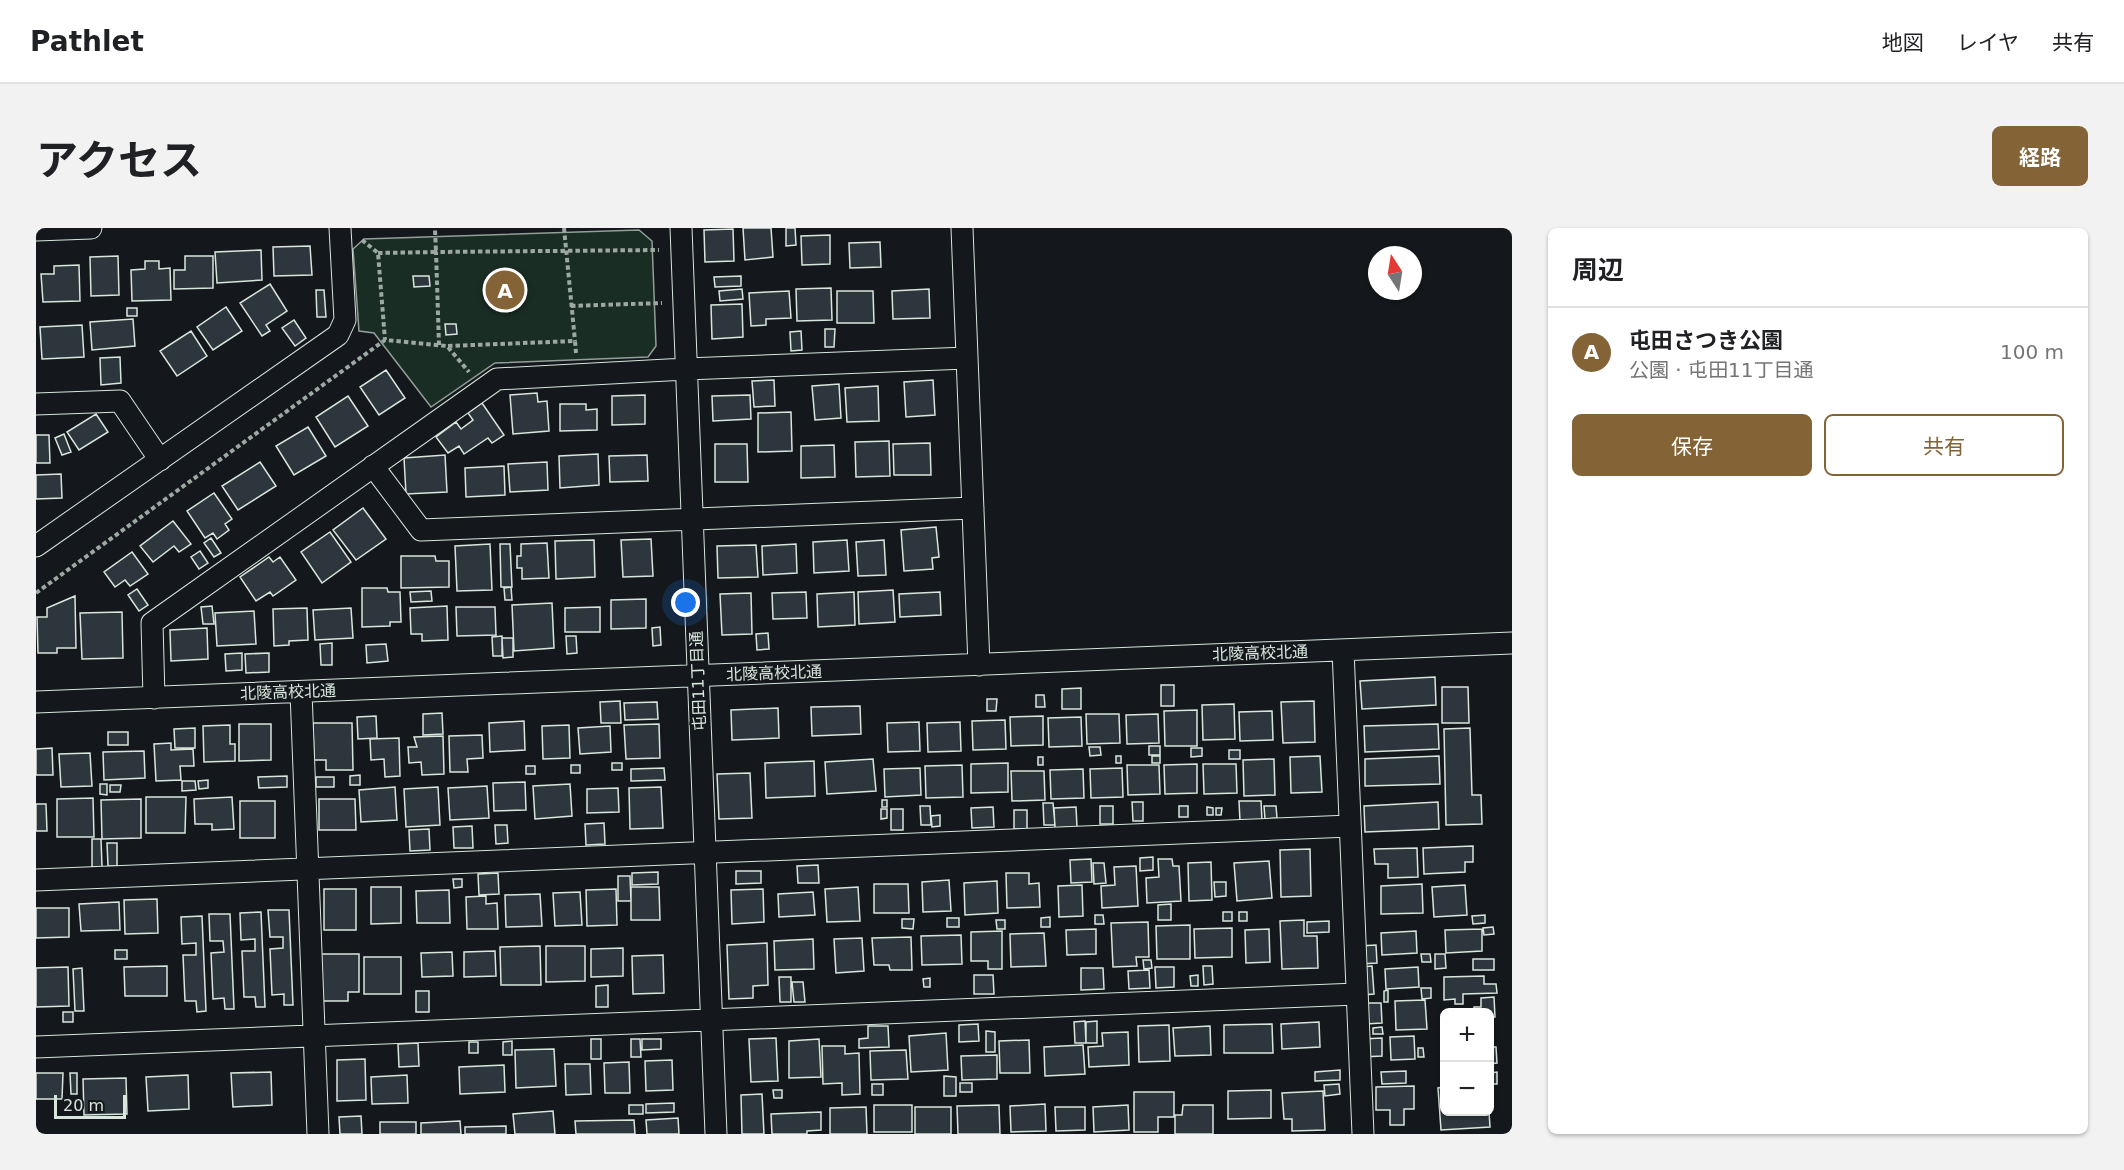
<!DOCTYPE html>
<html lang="ja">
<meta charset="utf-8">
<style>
body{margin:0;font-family:"DejaVu Sans","Noto Sans JP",sans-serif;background:#f2f2f2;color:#202124}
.controls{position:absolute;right:18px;bottom:18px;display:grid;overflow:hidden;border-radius:9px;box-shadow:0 2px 4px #0004}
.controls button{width:54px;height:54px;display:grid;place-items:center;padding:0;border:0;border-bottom:2px solid #e0e0e0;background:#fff;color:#202124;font:30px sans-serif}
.compass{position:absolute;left:1332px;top:18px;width:54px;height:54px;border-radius:50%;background:#fff;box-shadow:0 2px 4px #0004;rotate:348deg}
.scale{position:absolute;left:18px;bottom:15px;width:72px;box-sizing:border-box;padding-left:6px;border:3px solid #d8e6dc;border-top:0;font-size:16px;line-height:21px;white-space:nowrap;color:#d8e6dc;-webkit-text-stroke:4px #14181c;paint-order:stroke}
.you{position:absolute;left:650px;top:375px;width:21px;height:21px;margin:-15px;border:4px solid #fff;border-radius:50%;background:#1a73e8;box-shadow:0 0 0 9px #1a73e833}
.badge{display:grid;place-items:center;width:39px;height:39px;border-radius:50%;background:#846436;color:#fff;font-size:20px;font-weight:700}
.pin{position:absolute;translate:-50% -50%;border:3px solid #fff;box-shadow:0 2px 6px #0006}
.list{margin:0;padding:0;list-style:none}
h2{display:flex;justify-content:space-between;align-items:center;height:78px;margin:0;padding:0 24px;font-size:26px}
h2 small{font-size:20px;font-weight:400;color:#757577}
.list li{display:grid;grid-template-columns:39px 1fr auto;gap:18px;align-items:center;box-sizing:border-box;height:90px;padding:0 24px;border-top:2px solid #e0e0e0}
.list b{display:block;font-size:22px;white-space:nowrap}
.list p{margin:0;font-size:20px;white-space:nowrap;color:#757577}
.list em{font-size:20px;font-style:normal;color:#757577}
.actions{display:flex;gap:12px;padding:18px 24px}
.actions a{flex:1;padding:14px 0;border:2px solid #846436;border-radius:9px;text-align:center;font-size:21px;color:#846436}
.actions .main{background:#846436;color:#fff}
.map{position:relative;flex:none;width:1476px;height:906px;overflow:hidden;border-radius:9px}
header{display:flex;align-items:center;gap:36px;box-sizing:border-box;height:84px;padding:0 30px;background:#fff;border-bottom:2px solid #e0e0e0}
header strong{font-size:28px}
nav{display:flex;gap:33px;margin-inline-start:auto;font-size:21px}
.intro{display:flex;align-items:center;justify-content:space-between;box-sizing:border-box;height:144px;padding:0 36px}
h1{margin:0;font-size:42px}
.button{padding:15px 27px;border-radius:9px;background:#846436;color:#fff;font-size:21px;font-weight:700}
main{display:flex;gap:36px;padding:0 36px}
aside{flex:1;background:#fff;border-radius:9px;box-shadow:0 2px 4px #0004}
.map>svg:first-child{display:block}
.green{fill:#1a2d24;stroke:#939e99;stroke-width:1.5}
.building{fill:#2c363c;stroke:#d8e6dc;stroke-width:1.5}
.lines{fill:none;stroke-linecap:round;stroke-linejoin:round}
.street-casing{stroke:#d8e6dc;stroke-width:23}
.path{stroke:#9da8a2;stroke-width:4;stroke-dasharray:4.5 3;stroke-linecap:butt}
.street{stroke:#14181c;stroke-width:21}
.labels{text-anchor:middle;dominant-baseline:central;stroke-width:4.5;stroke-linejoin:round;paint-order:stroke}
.street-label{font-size:16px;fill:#d8e6dc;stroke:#14181c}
</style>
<header>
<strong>Pathlet</strong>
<nav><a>地図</a><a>レイヤ</a><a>共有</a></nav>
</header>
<div class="intro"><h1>アクセス</h1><a class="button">経路</a></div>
<main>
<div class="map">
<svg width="1476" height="906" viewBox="0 0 1476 906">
<rect width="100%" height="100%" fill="#14181c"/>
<path class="green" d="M603,2L616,13L620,118L612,129L459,135L395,179L338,105L323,103L317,21L328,11Z"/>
<path class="building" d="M707,0H735L737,29L709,32Z
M750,0H759L760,17L750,18Z
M697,1L698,33L669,34L668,2Z
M794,7V36L766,37L765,8Z
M844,14L845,39L814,40L813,15Z
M274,18L276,47L238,48L237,19Z
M225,22L226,52L181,55L179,24Z
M82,28L83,67L55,68L54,29Z
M149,28H177V60L138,61V42H149Z
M109,33H123V41L134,40L135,72L96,73L95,42L109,41Z
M43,37L44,73L7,74L5,46H18V38Z
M377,48H393L394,58L378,59Z
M705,48V58L679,59L678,49Z
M234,56L251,83L230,97L234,103L226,108L204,75Z
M795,60L796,92L761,93L760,61Z
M706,61L707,71L684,73L683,63Z
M893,61L894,90L857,91L856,63Z
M280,62H288L290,89H281Z
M753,63L755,90L730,91V97L715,98L713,65Z
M801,63H837L838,95H801Z
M706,76L707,109L676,111L675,77Z
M190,79L206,103L177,122L161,99Z
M91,80H101V88H91Z
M97,91L99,118L56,122L54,94Z
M258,92L270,110L259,118L246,100Z
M409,96H420L421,106L410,107Z
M46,97L48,129L6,131L4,99Z
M789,101H799L798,119H789Z
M155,103L171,128L141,148L124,123Z
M765,103L766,122L755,123L754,104Z
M84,129L85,155L65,157L64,130Z
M350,142L369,170L343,187L324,159Z
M738,152L739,178L718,179L716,153Z
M897,152L899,187L870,189L868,154Z
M803,156L805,190L779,192L776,158Z
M842,158L843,193L811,194L809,160Z
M501,165L502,174L511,173L513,203L477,206L474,167Z
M609,167V196L576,197V168Z
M714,167L715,191L677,193L676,168Z
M312,168L332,198L299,219L280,189Z
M446,175L468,207L456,215L452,210L428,226L423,218L412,225L400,209L420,194L425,201L437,192L432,185Z
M524,176H550V182L561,181V202L524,203Z
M755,184L756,223L722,224V185Z
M60,186L72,204L43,222L31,204Z
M272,199L290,228L258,247L240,218Z
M28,206L35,224L26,227L19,210Z
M0,207H13L14,235H0Z
M853,213L854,248L820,249L819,214Z
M894,215L895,247H858L857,216Z
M679,216H711L712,254H679Z
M798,217L799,249L765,250V218Z
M562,226L563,257L524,260L523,228Z
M409,227L411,264L370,266L368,230Z
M611,227L612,253L574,254L573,228Z
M224,234L240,258L202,282L186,258Z
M511,234L512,262L474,264L472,236Z
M468,238L469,267L430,269L429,240Z
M25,246L26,270L0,271V247Z
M178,265L196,291L189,296L193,302L181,311L177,305L169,310L151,283Z
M327,280L350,311L320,332L297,302Z
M137,293L155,316L143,324L138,318L117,334L104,318Z
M900,299L903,329L896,330L897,341L868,343L865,302Z
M294,304L315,334L286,355L265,324Z
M175,310L185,325L178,329L168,315Z
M615,311L617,348L587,349L585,312Z
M558,312L559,349L520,351L519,313Z
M811,312L813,343L778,345L777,314Z
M848,312L850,347L822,348L820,314Z
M511,315L513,350L486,351V340H481V328H485V316Z
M454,316L456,362L421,363L419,318Z
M464,316H474L476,359H465Z
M760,316L761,345L727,347L726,318Z
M720,317L722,349L682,350L681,318Z
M164,323L172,335L163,341L155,329Z
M96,324L112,346L94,358L89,352L79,359L68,344Z
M365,328H399L400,333H413V359L365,360Z
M233,329L237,334L244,329L260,352L237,368L234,364L220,373L204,349Z
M475,359L476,372H469L468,360Z
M326,360H351L352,364H364L365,394H354V398L326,399Z
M101,361L112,377L103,383L92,367Z
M857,362L859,394L823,396L822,364Z
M395,363L396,373L375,374L374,364Z
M770,364L771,390L737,391L736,365Z
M818,364L819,397L782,399L781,366Z
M904,364L905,387L864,389L863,366Z
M715,365L716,406L686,407L684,366Z
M39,368L40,420H21V425H2L1,389H11V380Z
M610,371V400L575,401V372Z
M516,375L518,420L478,423L476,377Z
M176,378L178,396H167L165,379Z
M411,378L412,412L386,413V406H375L374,380Z
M420,379H459L460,407L421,408Z
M564,379V404H529V380Z
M271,380L272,412L253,413V417L238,418L237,381Z
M315,380L317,410L279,412L277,382Z
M218,383L220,416L181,418L179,385Z
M86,384L87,430L46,431L44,385Z
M624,399L625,417L617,418L616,400Z
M171,400L172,431L135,433L134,402Z
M732,405L733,421L721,422L720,406Z
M466,408V428H457L456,409Z
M530,408H540L541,425L531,426Z
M466,410H477V429L467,430Z
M296,415V437H285L284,416Z
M350,416L352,433L331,435L330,417Z
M206,425V442L190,443L189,426Z
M233,425V444L210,445L209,426Z
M1399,449L1400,477L1326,481L1324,453Z
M1125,457H1138V478H1125Z
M1406,459H1432L1433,495H1406Z
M1045,460V481H1026V461Z
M1000,467H1008L1009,479H1000Z
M951,471H961L960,483H951Z
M584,473L585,495H565L564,474Z
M1278,473L1279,514L1247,515L1245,474Z
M621,474L622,491L589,492L588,475Z
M1198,476L1199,511L1167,512L1166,477Z
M824,478L825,506L776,508L775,479Z
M742,480L743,510L696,512L695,482Z
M1161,482V518H1129L1128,483Z
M1236,483L1237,512L1204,513L1203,484Z
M406,485L407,506L387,507V486Z
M1050,486H1083L1084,515L1051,516Z
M1122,486L1123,515L1091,516L1090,487Z
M340,488L341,510L322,511L321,489Z
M1007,488V517L975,518L974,489Z
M1045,489L1046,518L1013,519L1012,490Z
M969,492L970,521L937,522L936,493Z
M488,493L489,522L454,524L453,495Z
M883,494L884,523L852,524L851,495Z
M924,494L925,523L892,524L891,495Z
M277,495H316L317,542H290V532H278Z
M203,496H235V532L203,533Z
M623,496L624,530L590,531L588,497Z
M1402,496L1403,521L1329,524L1328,498Z
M194,497V516H199V533L168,534L167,498Z
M533,497L534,530L507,531L506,498Z
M574,498L575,524L544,526L542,500Z
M159,500V520H139L138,501Z
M1434,500L1436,567H1445L1446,596L1410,597L1408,501Z
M72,504H92V517H72Z
M446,507L447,530L431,531L432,544H414L413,508Z
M407,508L408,546L386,547L385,534L373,535L372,519H381L378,509Z
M363,510L364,548L349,549L348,531L335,532L334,511Z
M135,515V522L157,521L158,538H144L145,552L120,553L118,516Z
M1113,518H1124V527H1113Z
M1053,519H1064L1065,527L1054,528Z
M16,520L17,547H0V521Z
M1155,520H1166V528L1155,529Z
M1193,522H1204V531H1193Z
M108,523L109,550L68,552L67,524Z
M54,525L56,558L25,559L23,526Z
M1080,528H1085V535H1080Z
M1116,528H1124V535H1116Z
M1284,528L1286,564L1255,565L1254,529Z
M1403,528L1404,556L1329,558V531Z
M1002,529H1007V537H1002Z
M837,531L840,563L791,566L789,534Z
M1238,531L1239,567L1208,568L1207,532Z
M778,533L779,568L730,570L729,535Z
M576,535H586V542H576Z
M972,535V564L935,565V536Z
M1161,536V565L1129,566L1128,537Z
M1167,536H1200L1201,565L1168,566Z
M535,537H544V545H535Z
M926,537L927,569L890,570L889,538Z
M1091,537H1123L1124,566L1092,567Z
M490,538H499V546H490Z
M628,540L629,552L595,553V541Z
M884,540L885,567L849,569L848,541Z
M1086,540L1087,569L1055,570L1054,541Z
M1047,541L1048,570L1015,571L1014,542Z
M975,543H1008L1009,572L976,573Z
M714,545L716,590L683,591L681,546Z
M324,547V557H314V548Z
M251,548V559L223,560L222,549Z
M280,549H298V559H280Z
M172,552V560L163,561L162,553Z
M146,553H159L160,562L146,563Z
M489,554L490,582L458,583L457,555Z
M64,556H71V567L64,566Z
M534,556L536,588L499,591L497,558Z
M74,557H85L84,564H74Z
M451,558L453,590L414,592L412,560Z
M359,559L361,592L325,594L323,562Z
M402,559L404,597L370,599L368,561Z
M625,559L627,600L594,601L593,560Z
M582,560L583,584L551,585V561Z
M110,569H150L149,605H110Z
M196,569L198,601L176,602V596H159L158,571Z
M57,570L58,609H21V571Z
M105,571V610L66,611L65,572Z
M283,571H319L320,602H283Z
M846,572H851V579H846Z
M204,573H239V610H204Z
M1203,573H1225L1226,592L1204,593Z
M1096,574H1107V593H1097Z
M1402,574L1403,601L1329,604L1328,578Z
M1007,575H1017L1019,597H1008Z
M0,576H10L11,603H0Z
M884,578H894L895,597H885Z
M1064,578H1077V596H1064Z
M1143,578H1152V589H1143Z
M1228,578H1240L1241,590L1229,591Z
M957,579L958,599L936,600L935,580Z
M1040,579L1041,599L1019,600L1018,580Z
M1171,579L1177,580V587H1171Z
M1180,580H1186L1185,587H1180Z
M845,581H851V590L845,591Z
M855,581H867V602H855Z
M978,582H991V601H978Z
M904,587V598L896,599L895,588Z
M568,595L569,616L550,617L549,596Z
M459,597H471L472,615L460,616Z
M436,598L437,620H418L417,599Z
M393,601L394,622L374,623L373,602Z
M56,611H65L66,639H56Z
M71,615H81V638H72Z
M1437,618V634H1429V644L1388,646L1387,620Z
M1381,620L1382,649L1352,650V636H1339L1338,621Z
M1274,621L1275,668L1245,669L1244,622Z
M1117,629V642L1104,643V630Z
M1055,631L1056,654L1035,655L1034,632Z
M1122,631H1136L1137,638H1143L1145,673L1111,675L1110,650L1123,649Z
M1233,633L1236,670L1201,673L1198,635Z
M1175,634L1176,672L1153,673L1152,635Z
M1057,635H1068L1070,655L1058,656Z
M782,637L783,655H762L761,638Z
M1100,638L1102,678L1066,680L1065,658L1079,657L1078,639Z
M700,643H725V655L700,656Z
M622,644V656L596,657V645Z
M462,645L463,666L443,667L442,646Z
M970,645H993V656L1003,655L1004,679L971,680Z
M582,648H594L595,673H582Z
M417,651H426V659L418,660Z
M913,652L915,683L887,684L886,654Z
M961,653L962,685L929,687L928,655Z
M1178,654H1190V668L1179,669Z
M838,656H872L873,685H838Z
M1386,656L1387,685L1345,686V658Z
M1046,657L1047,688L1023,689L1022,658Z
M1429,657L1431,687L1398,689L1396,659Z
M335,659H365V695L335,696Z
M595,659H623L624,692H595Z
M822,659L824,693L791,694L789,661Z
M288,661H320V702H288Z
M580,661L581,697L551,698L550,662Z
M727,661L728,694L696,696L695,662Z
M413,662L414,695H381L380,663Z
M544,664L546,697L519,698L517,665Z
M777,664L779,687L743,689L742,666Z
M504,666L506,698L470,699L469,667Z
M450,668V676L461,675L462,701H431L430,669Z
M121,671L122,705L89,706L88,672Z
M83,674L84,702L45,703L43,676Z
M1135,676V692H1122V677Z
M0,680H33V709L0,710Z
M232,682H253L257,777H248V766L236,767L234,721L247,720V709H234Z
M225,684L229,779H220L219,769H208L206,723H219V711L205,712L204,685Z
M1187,684H1196V693H1187Z
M1203,684H1211V693H1203Z
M173,686H194L198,781H189L188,770L177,771L175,725L188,724L187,713H174Z
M1059,687H1067L1068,696H1059Z
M1449,687V695L1437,696L1436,688Z
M166,688L170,783L161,784L160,773H149L147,727H160V715L146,716L145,689Z
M1014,689V699H1005V690Z
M911,690H923V699H911Z
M866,691H878L877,701L866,700Z
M960,692H969V701H961Z
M1268,692V708H1281L1282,740L1246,741L1244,693Z
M1293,693V704L1271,705V694Z
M1112,694L1113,729H1100L1101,738L1077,739L1075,695Z
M1154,697V731H1121L1120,698Z
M1457,699L1458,706L1448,707L1447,700Z
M1196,700V729L1159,730L1158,701Z
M1060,701V726L1031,727L1030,702Z
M1233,701L1234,734L1210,735L1209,702Z
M1446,701V723L1410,725L1409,702Z
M966,703V741H952V733H935V704Z
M1380,703L1381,725L1346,727L1345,705Z
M1008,705L1010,738L975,739L974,706Z
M925,707L926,736L886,737L885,708Z
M875,709L876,742H854L853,737H838L836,710Z
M826,710L828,743L800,745L798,711Z
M777,711L778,741L739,742L738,713Z
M731,715L732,757L717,758V770L693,771L691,717Z
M1340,717L1341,735L1324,736L1323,718Z
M504,718L505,757H465L464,719Z
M510,718H549V753L510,754Z
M587,720V748L555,749V721Z
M79,722H91V731H79Z
M459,723L460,748L428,749V724Z
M416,724L417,748L386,749L385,725Z
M283,726H323V764H312V773H283Z
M1385,726H1394L1395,734H1386Z
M1399,726H1409L1410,740L1399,741Z
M627,727L628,765L597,766L596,728Z
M328,729H365V766H328Z
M1437,731H1458V742H1437Z
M1107,732H1115L1116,740L1108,741Z
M131,738V768H89L88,739Z
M1167,738H1176L1177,756L1168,757Z
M1336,738L1338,766L1326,767L1324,739Z
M32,739L33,778L0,779V740Z
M1119,739H1138V759L1120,760Z
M1382,739L1383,759L1350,761L1349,741Z
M46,740L48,783H39L37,741Z
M1045,740H1067L1068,761L1045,762Z
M1113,742L1114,760L1093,761L1092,743Z
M938,747H957L958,766H938Z
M1162,747V758H1155L1154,748Z
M1448,748V756H1460L1461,765L1427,766V776H1419V771L1408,772V749Z
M743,749H755V774H744Z
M894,750V759H888L887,751Z
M756,754H767L769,774H758Z
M572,757V779H560V758Z
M1385,760H1395V770L1386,771Z
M1352,762V774H1348V763Z
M380,763H393V784H380Z
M1458,769L1459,789H1454V784H1429V783L1438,782V779H1445V770Z
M1389,772L1391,801L1360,802L1359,773Z
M1329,775H1345L1346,795L1329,796Z
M27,784H37V794H27Z
M1049,793L1050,815H1039L1038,794Z
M1061,793V815H1050V794Z
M1283,794L1284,819L1246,821L1245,796Z
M942,796L943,813L923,814V797Z
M1236,796L1237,825H1188V797Z
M1405,796H1408V818L1406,819Z
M1133,797L1134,833L1103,834L1102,798Z
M832,798H852L853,819L823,820V811L832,810Z
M1174,798L1175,827L1139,828L1137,800Z
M1346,799L1347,806H1337V800Z
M950,803L959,804V824H950Z
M1092,804L1093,837L1053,839L1052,819L1067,818L1066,805Z
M910,805L912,842L875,844L873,808Z
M1378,808L1379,831L1355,832L1354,809Z
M740,810L742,853L715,854L713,811Z
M1346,810V828L1326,829V811Z
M555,811H565V831H555Z
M595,811H604L605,829H595Z
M606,811H625V821L606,822Z
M783,811L785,849L753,850V813Z
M993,812L994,845H964L963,813Z
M476,813V827H467V814Z
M433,814H442V825H433Z
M382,815L383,838L363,839L362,816Z
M1047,817L1049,846L1009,848L1008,819Z
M786,818H809V826L823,825L824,866L806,867V855L787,856Z
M1454,819H1460L1461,835L1454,836Z
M1382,820H1387L1388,829H1382Z
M518,821L520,858L480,860L479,822Z
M870,822L872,851L835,852L834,823Z
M961,827V851L926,852L925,828Z
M329,831L330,872L301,873V832Z
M636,832L637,862L610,863L609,833Z
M593,834L594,865H569L568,835Z
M529,836H554L555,866L530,867Z
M468,837L469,864L424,866L423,839Z
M1304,842V852L1279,853V844Z
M1370,843V855L1346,856L1345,844Z
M235,844L236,877L197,879L195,845Z
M1461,844V856H1454V845Z
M0,845H27L26,871H0Z
M34,845H41V866H35Z
M152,847L153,881L112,883L110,849Z
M371,847L372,875L336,876L335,849Z
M908,848L920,849V868H908Z
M90,850L91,886L48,887L47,851Z
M924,855H936V864H924Z
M836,856H847V867H836Z
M1303,856L1304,866L1289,868L1288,857Z
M1378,858V881H1368V897H1354V882H1340V859Z
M1408,859V884H1453L1454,899L1405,902L1402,860Z
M737,862H746V870H738Z
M1235,862V890L1192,891V863Z
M1287,863L1289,902L1256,903V891H1248L1246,865Z
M1098,864H1138V889H1122V904H1098Z
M726,866L728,906H706L705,867Z
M638,875V884L610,885V876Z
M1009,876L1010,903L975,904L974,878Z
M593,877H607V886H593Z
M838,877H876V904H838Z
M963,877L964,906H922L921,878Z
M1092,877L1093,902L1058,904L1057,879Z
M1147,877H1177V906H1139V887H1146Z
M830,879L831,906H794V880Z
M879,879H915V906H879Z
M1019,879H1049V902L1020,903Z
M517,883L519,906H479L477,886Z
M785,884V902L771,903V906H736L735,886Z
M325,888L326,906H304L303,889Z
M642,890L643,906H611L610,892Z
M598,892L599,906H540L539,893Z
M424,893L425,906H385V895Z
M344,894H380V906H344Z
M470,898V906H429V899Z"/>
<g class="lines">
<defs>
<path id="street" d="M645,0L680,906
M926,0L943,437
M0,2L55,0
M0,176L84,173L124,232
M337,238L385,302L937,280
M0,318L302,107L309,92L304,0
M1307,422L1327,906
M265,464L282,906
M118,470L116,395L461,151L650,141L931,130
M0,474L1476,415
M0,652L1314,598
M0,819L1321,766"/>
</defs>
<use href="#street" class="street-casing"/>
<path class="path" d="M528,0L539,113
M326,12L342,25L349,112
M342,25L400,24L399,2
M535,78L626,75
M403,117L400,24L623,22
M412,118L539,113L540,125
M0,365L349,112L411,118L433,144"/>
<use href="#street" class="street"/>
</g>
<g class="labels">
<g class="street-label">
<text transform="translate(1224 425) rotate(-2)">北陵高校北通</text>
<text transform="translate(738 445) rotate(-2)">北陵高校北通</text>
<text transform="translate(662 453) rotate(-92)">屯田11丁目通</text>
<text transform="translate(252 464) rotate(-2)">北陵高校北通</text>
</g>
</g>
</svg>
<div class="controls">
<button>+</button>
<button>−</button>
</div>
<svg class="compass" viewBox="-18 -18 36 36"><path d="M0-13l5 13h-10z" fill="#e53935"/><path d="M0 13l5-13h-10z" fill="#757577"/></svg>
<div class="scale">20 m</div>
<div class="you"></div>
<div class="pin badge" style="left:469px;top:62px">A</div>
</div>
<aside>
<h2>周辺<small></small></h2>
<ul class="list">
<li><span class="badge">A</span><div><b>屯田さつき公園</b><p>公園 · 屯田11丁目通</p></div><em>100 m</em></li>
</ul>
<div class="actions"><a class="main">保存</a><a>共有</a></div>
</aside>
</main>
